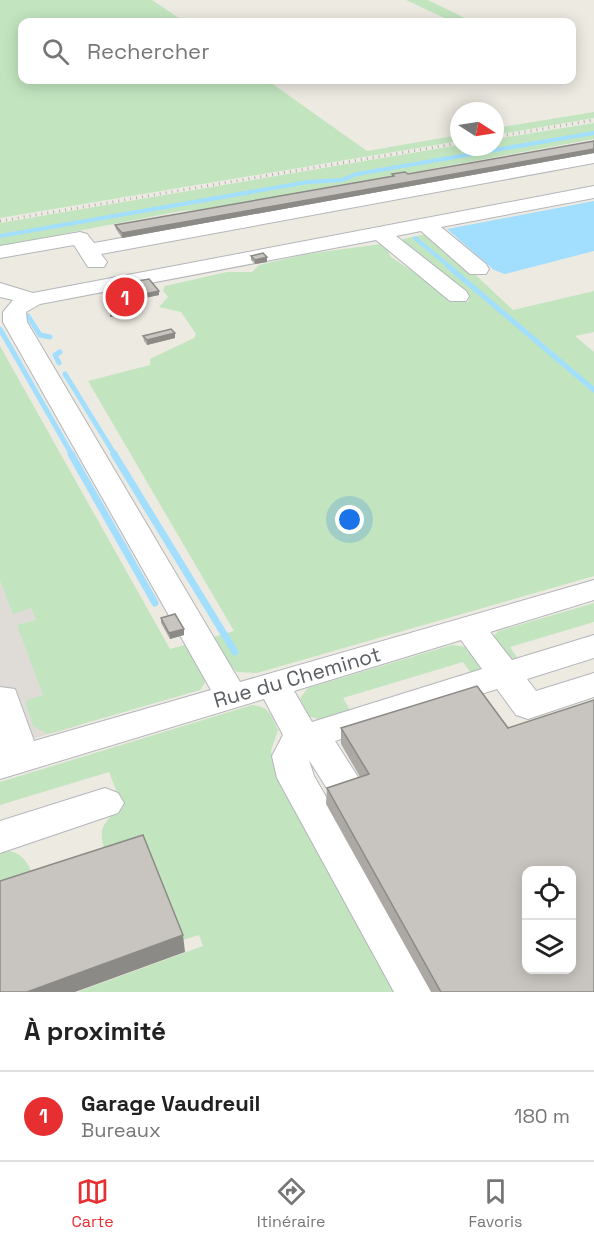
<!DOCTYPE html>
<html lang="fr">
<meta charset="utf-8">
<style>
body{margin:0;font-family:"Space Grotesk",sans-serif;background:#f2f2f2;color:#222}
.controls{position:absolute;right:18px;bottom:18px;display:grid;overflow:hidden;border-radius:12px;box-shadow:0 3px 15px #0003}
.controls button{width:54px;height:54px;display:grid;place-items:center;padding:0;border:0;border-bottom:2px solid #e0e0e0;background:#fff;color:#222;font:30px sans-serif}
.compass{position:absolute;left:450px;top:102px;width:54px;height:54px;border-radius:50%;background:#fff;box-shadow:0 3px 15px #0003;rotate:102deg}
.you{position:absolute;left:350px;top:520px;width:21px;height:21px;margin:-15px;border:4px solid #fff;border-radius:50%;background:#1a73e8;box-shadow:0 0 0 9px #1a73e833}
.badge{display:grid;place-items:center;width:39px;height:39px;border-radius:50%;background:#e72f31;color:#fff;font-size:20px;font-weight:700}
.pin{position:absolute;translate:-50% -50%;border:3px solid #fff;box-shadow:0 2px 6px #0006}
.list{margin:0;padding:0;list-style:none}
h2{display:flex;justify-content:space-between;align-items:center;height:78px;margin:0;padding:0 24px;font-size:26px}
h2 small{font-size:20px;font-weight:400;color:#767676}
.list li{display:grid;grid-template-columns:39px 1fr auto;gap:18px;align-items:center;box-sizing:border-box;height:90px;padding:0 24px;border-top:2px solid #e0e0e0}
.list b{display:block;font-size:22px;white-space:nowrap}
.list p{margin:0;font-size:20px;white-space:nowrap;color:#767676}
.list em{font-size:20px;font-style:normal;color:#767676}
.icon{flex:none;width:33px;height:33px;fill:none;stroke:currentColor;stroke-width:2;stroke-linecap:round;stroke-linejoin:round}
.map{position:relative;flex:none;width:594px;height:992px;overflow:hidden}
.search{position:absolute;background:#fff;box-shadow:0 3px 15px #0003;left:18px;right:18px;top:18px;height:66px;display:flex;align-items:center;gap:15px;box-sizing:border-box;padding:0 21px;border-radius:12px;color:#767676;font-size:22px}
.sheet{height:168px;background:#fff}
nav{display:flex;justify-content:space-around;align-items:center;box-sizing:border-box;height:84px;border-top:2px solid #e0e0e0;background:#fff;font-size:16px;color:#767676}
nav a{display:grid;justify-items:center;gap:3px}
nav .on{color:#e72f31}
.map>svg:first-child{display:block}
.industrial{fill:#dfdcd7}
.green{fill:#c2e5bf}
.water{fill:#a2defe}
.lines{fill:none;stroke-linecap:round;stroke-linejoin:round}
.stream-far2{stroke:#a2defe;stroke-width:4}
.stream-far1{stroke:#a2defe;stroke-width:5}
.stream{stroke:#a2defe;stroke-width:7}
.minor-casing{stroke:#b3b6ba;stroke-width:2}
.minor{fill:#fff;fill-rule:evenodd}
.rail{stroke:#b1b2b3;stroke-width:3;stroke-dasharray:1 5;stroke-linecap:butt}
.wall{fill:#aca9a5}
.shaded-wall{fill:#8c8a86}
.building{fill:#c8c5c0;stroke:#8c8a86;stroke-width:1.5;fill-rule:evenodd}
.labels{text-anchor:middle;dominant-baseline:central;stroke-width:4.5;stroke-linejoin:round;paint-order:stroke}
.street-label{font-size:21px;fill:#5b5f63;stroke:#fff}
</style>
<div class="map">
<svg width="594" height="992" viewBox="0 0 594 992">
<rect width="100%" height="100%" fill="#edeae2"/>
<path class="industrial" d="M0,536L81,725L0,748Z"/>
<path class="green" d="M0,0H152L185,22H22V80H267L367,151L459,135V141L0,218Z
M406,0H428L473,22H453Z
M594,112V118L495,135V128Z
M594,123V139L213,209L181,211L0,246V223L459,145L495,147V139Z
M421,235H433L513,310L594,291V332L575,336L594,352V576L257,673L237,672L228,663L214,637L234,631L88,381L150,365V359L194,338L196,334L181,312L159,307L168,297L163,291L165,286L227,272H252L259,265L307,254L381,244L386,247L391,257L458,302H468L469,298L403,242V239Z
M0,346L170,649L188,644L198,661L205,683L200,690L48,734L33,726L26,704L27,700L43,695L17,625L36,620L31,608L13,614L0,580Z
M594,603V622L510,647L518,659L512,662L493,636L499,631Z
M452,645L467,647L485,669L471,673L463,662L343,698L350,710L322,720L308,716L300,698L308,688Z
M252,705C269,706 272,716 278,730L271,751L273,759L400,992H77L203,946L199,935L180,941L144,851L107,863C100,828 96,831 122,805L109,772L0,805V782Z
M0,851C24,849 30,866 37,886L0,898Z"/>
<path class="water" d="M594,201V251L505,274L494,270L447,229Z"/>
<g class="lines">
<path class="stream-far2" d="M0,236L308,182L342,180L357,174L594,133
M415,238L450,267"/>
<path class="stream-far1" d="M448,266L594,390
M28,316L40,335L50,337
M0,329L72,455
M59,363L55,355L60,352
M65,374L115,455"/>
<path class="stream" d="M71,454L155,603
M114,454L235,652"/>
<defs>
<path id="minor" d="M594,153V163L101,254L107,262L104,267H88L74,245L0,258V246L80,232L87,234L94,243Z
M594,186V198L441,227L486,264L489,269L486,274H470L421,231L396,236L466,291L469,296L466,301H450L376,240L40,304L26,312L27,322L240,682L594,580V600L490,632L512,660L594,635V658L527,679L536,691L594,673V697L528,719L516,715L497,689L335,741L370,796L364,806L351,811L338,806L309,760L314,776L439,992H394L277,778L272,756L283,735L264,699L0,779V687L15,689L34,741L211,690L3,322V312L13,300L0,297V283L33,293ZM461,640L482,669L312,722L294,691Z
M105,788L118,793L124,803L118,813L0,853V821Z"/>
</defs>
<use href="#minor" class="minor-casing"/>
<use href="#minor" class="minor"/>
<path class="rail" d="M495,137L594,120
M0,221L459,143"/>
</g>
<path class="wall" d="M594,141V153L122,238L116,229L115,225L392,176V174H408Z
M251,256L267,262L255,264L251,260Z
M125,283L159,295L116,304L111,297L110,293L126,289Z
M175,333V338L147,345L144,341L143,336Z
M161,618L184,635L170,639L161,623Z
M341,728H508L594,992H431L326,804L327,788L360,777L341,744Z"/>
<path class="shaded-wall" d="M594,149V153L122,238V233Z
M267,257V262L255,264V260Z
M159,291V295L116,304L115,300Z
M118,311L119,316L110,317V313Z
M175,333V338L147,345V340Z
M184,629V635L170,639L169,633Z
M183,935L185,952L75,992H27Z"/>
<path class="building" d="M594,141V149L122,233L115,225L394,176L392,174L405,172L408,174Z
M263,253L267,257L255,260L251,256Z
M149,279L159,291L115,300L110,293L129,289L125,283Z
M115,307L118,311L110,313L107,309Z
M171,329L175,333L147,340L143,336Z
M175,614L184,629L169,633L161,618Z
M477,686L508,728L594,700V992H441L327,788L369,774L341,728ZM526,870H572V969H526Z
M143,835L183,935L27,992H0V881Z"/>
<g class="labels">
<g class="street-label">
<text transform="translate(297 677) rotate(-16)">Rue du Cheminot</text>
</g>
</g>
</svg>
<div class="controls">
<button><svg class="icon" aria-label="locate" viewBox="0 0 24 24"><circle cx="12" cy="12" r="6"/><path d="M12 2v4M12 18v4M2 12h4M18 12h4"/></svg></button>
<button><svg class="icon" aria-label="layers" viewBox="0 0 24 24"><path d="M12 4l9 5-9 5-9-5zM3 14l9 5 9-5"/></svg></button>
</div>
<svg class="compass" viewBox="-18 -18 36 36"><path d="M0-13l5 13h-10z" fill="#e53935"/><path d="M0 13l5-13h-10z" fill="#767676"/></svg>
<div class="you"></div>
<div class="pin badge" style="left:125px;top:297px">1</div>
<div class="search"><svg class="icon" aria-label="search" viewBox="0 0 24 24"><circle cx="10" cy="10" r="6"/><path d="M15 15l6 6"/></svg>Rechercher</div>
</div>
<section class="sheet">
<h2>À proximité<small></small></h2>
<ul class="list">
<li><span class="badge">1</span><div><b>Garage Vaudreuil</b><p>Bureaux</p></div><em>180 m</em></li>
</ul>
</section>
<nav>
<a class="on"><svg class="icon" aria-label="map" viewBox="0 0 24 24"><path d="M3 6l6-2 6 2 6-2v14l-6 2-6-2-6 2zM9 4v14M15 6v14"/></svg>Carte</a>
<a><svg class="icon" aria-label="directions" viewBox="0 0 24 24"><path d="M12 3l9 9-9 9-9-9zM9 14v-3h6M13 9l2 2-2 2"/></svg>Itinéraire</a>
<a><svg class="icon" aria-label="saved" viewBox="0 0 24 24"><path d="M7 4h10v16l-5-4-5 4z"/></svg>Favoris</a>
</nav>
